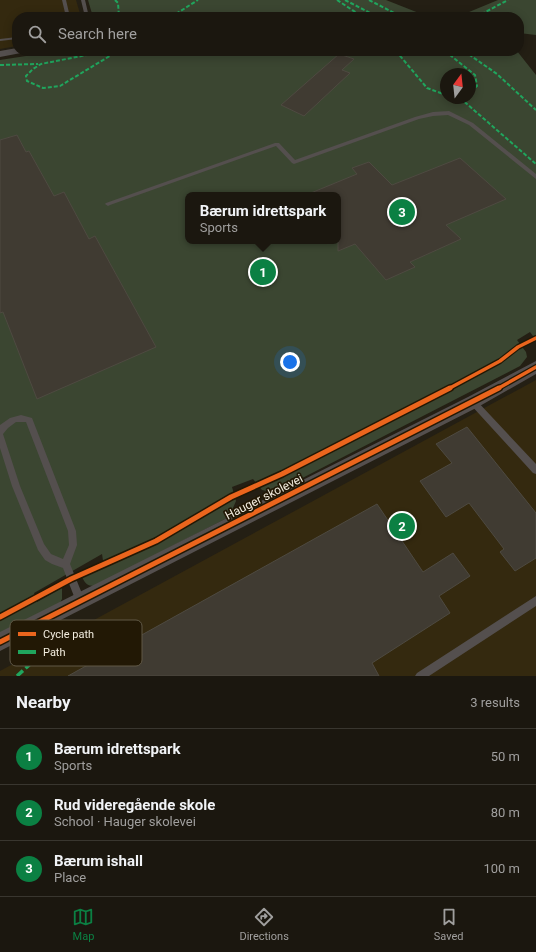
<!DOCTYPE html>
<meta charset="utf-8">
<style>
body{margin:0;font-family:Roboto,sans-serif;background:#28241d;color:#f1f3f6}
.compass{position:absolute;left:440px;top:68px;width:36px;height:36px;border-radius:50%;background:#1b170f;box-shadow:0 2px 10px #0003;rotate:15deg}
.you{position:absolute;left:290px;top:362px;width:14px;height:14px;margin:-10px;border:3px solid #fff;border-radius:50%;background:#1a73e8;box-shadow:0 0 0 6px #1a73e833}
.badge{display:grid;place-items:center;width:26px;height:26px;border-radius:50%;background:#0b8043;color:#fff;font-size:13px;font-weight:700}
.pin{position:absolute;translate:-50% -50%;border:2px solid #fff;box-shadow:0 1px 4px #0006}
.popup{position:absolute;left:185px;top:192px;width:156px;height:52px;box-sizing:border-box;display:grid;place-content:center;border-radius:8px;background:#1b170f;filter:drop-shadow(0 1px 3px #0005);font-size:13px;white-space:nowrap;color:#a09f9e}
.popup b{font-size:15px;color:#f1f3f6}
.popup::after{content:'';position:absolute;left:50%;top:100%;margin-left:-8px;border:8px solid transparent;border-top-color:#1b170f}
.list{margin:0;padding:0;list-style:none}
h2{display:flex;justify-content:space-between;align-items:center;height:52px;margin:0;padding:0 16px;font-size:17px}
h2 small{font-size:13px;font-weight:400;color:#a09f9e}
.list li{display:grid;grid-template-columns:26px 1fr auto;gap:12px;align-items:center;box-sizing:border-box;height:56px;padding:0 16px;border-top:1px solid #39362f}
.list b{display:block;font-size:15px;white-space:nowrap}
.list p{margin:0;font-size:13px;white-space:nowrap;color:#a09f9e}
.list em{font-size:13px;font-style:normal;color:#a09f9e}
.icon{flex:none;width:22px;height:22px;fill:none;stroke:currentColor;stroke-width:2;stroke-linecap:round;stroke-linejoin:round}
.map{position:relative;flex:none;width:536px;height:676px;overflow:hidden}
.search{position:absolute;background:#1b170f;box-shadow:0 2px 10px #0003;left:12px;right:12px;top:12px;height:44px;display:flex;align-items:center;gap:10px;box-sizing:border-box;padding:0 14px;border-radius:16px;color:#a09f9e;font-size:15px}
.sheet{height:220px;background:#1b170f}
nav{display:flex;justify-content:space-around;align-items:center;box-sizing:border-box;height:56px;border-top:1px solid #39362f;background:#1b170f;font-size:11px;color:#a09f9e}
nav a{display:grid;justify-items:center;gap:2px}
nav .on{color:#0b8043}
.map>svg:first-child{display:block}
.built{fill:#34290f}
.green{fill:#3b4631;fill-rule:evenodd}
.building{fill:#403b32;stroke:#4e4a41}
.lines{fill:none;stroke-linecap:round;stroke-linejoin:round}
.service{fill:#544f4e;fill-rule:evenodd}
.minor{fill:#544f4e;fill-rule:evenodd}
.quiet-far1{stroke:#20a55d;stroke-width:2;stroke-dasharray:4 2;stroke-linecap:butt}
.quiet{stroke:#20a55d;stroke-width:3.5;stroke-dasharray:8 3.5;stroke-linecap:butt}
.cycleway-far1-casing{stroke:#221805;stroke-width:6}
.cycleway-casing{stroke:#221805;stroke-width:8}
.cycleway-far1{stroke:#eb651d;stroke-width:3.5}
.cycleway{stroke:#eb651d;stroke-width:5}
.labels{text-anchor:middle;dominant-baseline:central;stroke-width:3.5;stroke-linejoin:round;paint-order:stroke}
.street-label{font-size:12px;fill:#f2ecdf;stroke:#221805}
.key{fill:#221805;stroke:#605846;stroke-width:1}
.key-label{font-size:11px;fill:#f2ecdf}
</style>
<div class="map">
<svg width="536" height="676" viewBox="0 0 536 676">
<rect width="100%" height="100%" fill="#241f14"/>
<path class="built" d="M0,0H76L81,17H17V46L0,49Z
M536,380V676H0V671Z"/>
<path class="green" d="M88,0H386L429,17H93Z
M498,0H536V35L519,33V17H457Z
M58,51H517L536,75V340L530,332L517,340L526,352L527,357L520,366L279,490L272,492L262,490L253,479L232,487L236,501L229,517L94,586C87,586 85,583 82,577L104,567L102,554L34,593L37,602L62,588V599L59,605L0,635V60ZM446,74H470V98H446ZM188,195H338V241H188Z"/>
<path class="building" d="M339,54L354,59L342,70L350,73L304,116L281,105Z
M17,135L26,152L29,151L54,196L64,192L89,239L95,236L156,347L37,399L3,312L0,313V140Z
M460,158L506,199L446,225L461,239L410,262L415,267L386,280L355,244L338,251V195H306L357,174L352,168L369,162L392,185Z
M467,427L536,513V558L515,571L500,552L504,549L469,503L446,517L420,481L452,463L436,444Z
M377,504L423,572L453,553L470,576L439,596L450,613L372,663L379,676H68Z"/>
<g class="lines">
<path class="service" d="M62,0H66L70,17H66Z
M81,0H85L89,17H85Z
M17,37V39L0,41V39Z
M449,111L473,123L536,174V179L469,125L448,115L433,116L419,119L294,164L292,163L276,146L110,205L108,206L105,204L106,203L275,143H279L295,160L415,117L433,112Z
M473,399L476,400L536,464V474L533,473L470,404L469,402L470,400Z
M21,415L32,418L76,531L77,545L70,564L85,601L83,604L80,606L77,604L63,568L52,564L45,560L38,550L12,486L0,448V425L10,418ZM16,422H26L68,531L69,545L63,559L51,554L44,544L20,486L3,434L8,428Z
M536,596V606L429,676H415L417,673Z"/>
<path class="minor" d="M17,48V51H23L21,53L0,57V51Z
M536,361V374L478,407L0,651V632L468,397Z"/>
<path class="quiet-far1" d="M115,0L118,3L119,17
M337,0L363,17
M345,0L378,17
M369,0L402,17
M171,17L198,0
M476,17L508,0
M107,51L41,64L33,69L26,76L27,81L43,88L60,86L118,51
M396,51L427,88L446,95
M445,51L475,75L477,86L470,92
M464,51L497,74L536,110
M0,65L38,64
M460,98L536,164"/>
<path class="quiet" d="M17,676L68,630"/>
<defs>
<path id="cycleway-far1" d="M448,389L500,361L518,347L536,338
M497,389L536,367"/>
<path id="cycleway" d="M0,617L71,579L156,541L231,497L282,474L450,388
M0,642L499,388"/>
</defs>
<use href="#cycleway-far1" class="cycleway-far1-casing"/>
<use href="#cycleway" class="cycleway-casing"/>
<use href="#cycleway-far1" class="cycleway-far1"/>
<use href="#cycleway" class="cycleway"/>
</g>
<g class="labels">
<g class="street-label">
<text transform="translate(264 497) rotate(-27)">Hauger skolevei</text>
</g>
</g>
<rect x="10" y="620" width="132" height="46" rx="6" class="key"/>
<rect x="18" y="632" width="18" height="4" fill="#eb651d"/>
<rect x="18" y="650" width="18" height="4" fill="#20a55d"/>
<g class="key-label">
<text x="43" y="638">Cycle path</text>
<text x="43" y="656">Path</text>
</g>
</svg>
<svg class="compass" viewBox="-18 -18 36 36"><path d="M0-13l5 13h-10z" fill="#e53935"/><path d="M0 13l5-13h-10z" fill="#a09f9e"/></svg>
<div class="you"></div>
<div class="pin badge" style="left:263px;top:272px">1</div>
<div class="popup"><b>Bærum idrettspark</b>Sports</div>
<div class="pin badge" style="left:402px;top:526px">2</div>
<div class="pin badge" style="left:402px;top:212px">3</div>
<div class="search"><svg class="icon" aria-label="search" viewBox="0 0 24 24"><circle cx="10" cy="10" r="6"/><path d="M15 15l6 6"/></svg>Search here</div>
</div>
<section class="sheet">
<h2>Nearby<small>3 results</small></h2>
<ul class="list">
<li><span class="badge">1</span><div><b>Bærum idrettspark</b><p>Sports</p></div><em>50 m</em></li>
<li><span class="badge">2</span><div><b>Rud videregående skole</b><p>School · Hauger skolevei</p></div><em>80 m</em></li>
<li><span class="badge">3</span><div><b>Bærum ishall</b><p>Place</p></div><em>100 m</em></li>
</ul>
</section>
<nav>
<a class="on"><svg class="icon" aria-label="map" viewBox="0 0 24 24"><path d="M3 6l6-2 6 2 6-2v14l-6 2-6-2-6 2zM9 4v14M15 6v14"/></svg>Map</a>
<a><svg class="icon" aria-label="directions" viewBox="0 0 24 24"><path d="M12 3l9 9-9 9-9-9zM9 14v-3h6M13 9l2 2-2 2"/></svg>Directions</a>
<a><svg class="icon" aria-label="saved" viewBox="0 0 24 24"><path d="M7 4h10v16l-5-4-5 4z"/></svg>Saved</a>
</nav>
